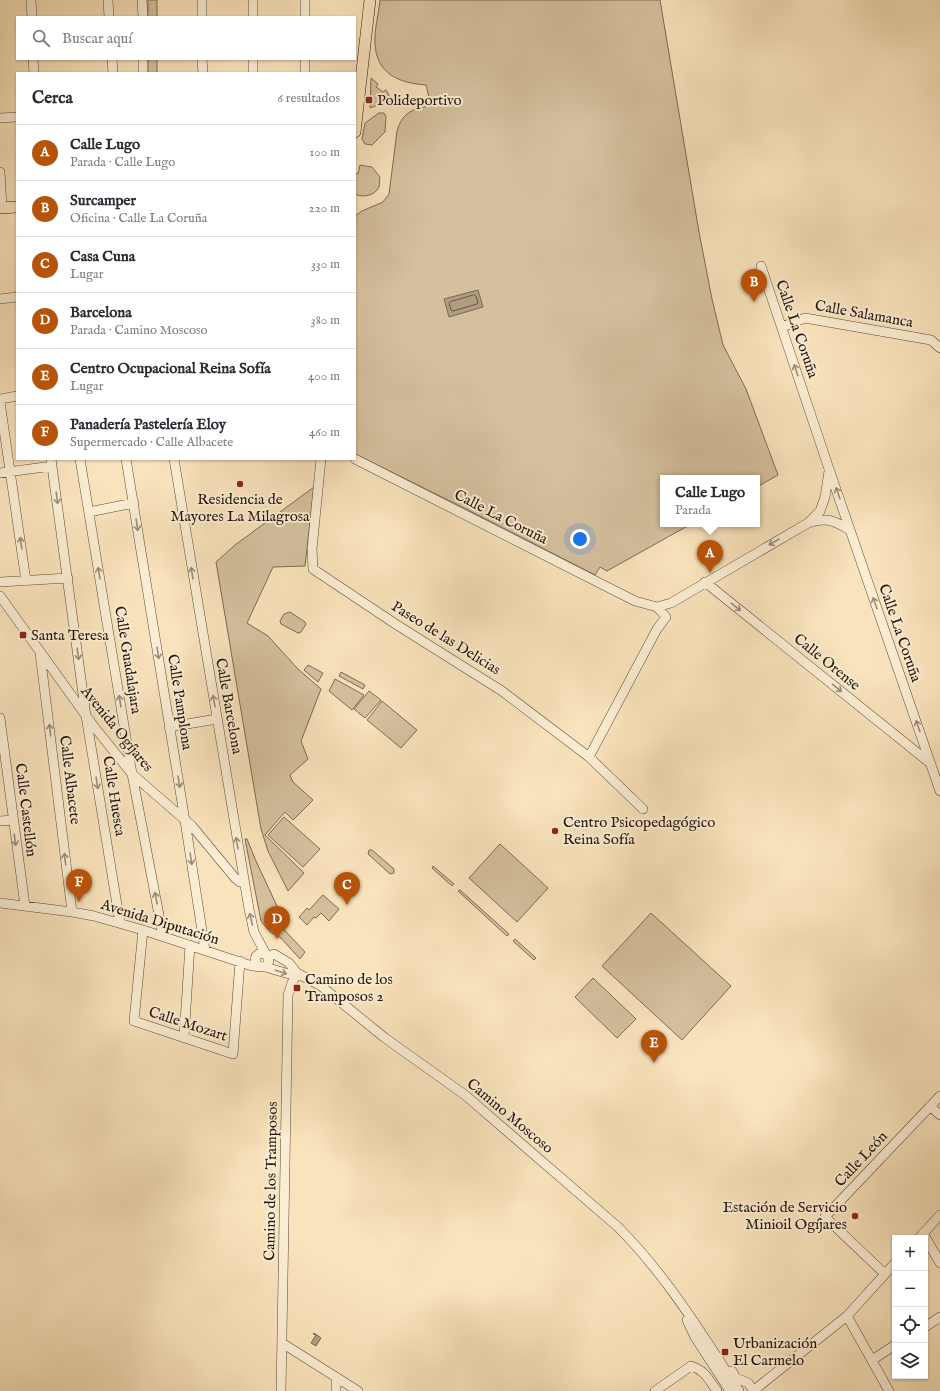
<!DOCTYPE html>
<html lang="es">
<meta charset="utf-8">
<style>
body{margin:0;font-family:"IM FELL English",serif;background:#f7f7f7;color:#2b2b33}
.controls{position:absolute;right:12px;bottom:12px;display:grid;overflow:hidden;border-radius:0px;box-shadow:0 1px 3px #0004}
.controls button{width:36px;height:36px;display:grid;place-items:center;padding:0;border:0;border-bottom:1px solid #e1e1e2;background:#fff;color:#2b2b33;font:20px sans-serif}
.you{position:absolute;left:580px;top:539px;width:14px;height:14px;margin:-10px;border:3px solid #fff;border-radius:50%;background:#1a73e8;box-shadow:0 0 0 6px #1a73e833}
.badge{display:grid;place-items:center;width:26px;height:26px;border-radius:50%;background:#b45309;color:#fff;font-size:13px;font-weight:700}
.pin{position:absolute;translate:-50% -33px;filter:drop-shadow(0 1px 2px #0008)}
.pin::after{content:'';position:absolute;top:21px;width:14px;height:12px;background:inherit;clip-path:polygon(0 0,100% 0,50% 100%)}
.popup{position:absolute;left:660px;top:475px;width:100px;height:52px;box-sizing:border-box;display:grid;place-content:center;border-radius:0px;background:#fff;filter:drop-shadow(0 1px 3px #0005);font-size:13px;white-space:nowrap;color:#7c7c81}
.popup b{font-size:15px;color:#2b2b33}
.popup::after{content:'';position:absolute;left:50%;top:100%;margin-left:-8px;border:8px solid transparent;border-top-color:#fff}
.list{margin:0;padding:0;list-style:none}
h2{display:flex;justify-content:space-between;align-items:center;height:52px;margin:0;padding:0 16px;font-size:17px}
h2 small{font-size:13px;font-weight:400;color:#7c7c81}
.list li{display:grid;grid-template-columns:26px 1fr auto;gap:12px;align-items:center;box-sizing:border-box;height:56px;padding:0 16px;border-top:1px solid #e1e1e2}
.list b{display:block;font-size:15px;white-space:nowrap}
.list p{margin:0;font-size:13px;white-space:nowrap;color:#7c7c81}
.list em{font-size:13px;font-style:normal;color:#7c7c81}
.icon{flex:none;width:22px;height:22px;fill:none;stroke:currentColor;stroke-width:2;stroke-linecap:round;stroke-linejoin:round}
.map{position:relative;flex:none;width:940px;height:1391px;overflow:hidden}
.search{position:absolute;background:#fff;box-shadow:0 1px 3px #0004;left:16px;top:16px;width:340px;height:44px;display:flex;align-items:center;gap:10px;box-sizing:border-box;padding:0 14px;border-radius:0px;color:#7c7c81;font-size:15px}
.panel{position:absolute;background:#fff;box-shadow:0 1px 3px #0004;left:16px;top:72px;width:340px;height:388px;border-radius:0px}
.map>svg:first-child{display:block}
.green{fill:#d5c09e;stroke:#7d6a55}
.water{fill:#b19d80;stroke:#796652}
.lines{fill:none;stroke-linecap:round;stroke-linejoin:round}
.shore{stroke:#6b5846;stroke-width:1}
.minor-casing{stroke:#5a4838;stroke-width:10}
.major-casing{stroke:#25140c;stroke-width:12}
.minor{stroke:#fbedd3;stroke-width:9}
.major{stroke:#f9e3bc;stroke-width:11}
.oneway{stroke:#9b8b79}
.poi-dot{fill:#8f2418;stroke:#fbedd3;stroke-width:1.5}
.labels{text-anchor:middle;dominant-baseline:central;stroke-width:4;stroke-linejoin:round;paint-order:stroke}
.poi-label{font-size:15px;fill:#25140c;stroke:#fbedd3;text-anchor:start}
.street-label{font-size:15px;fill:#25140c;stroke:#fbedd3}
</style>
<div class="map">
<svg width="940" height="1391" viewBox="0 0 940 1391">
<rect width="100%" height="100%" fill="#f9e3bc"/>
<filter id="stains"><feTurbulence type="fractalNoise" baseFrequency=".005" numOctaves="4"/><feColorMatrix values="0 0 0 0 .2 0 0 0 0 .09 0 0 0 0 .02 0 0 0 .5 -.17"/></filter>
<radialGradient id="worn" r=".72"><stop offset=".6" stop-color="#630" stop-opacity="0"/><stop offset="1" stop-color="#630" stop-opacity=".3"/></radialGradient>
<path class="green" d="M148,0H157V17H148Z
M380,0H660L699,232L712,299L723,345L746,389L778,475L757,487V478H663V524H691L607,571L600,567L595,575L462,507L355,454V216L362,211L383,202L389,194L397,131C402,113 413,108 431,106L426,85C399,83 376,74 375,43C374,30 379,13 380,0Z
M148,59H157V73H148Z
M371,78L378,84L376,87L383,92L386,90L389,95L386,102L370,108Z
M379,113H384L386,116L385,132L372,145L365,144L362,139L365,123Z
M360,165L372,167L380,177C379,180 380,184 379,187C375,196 362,198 355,194V173L358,174Z
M314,487L305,566L273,567L247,623L268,636L298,669L321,689L301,741L308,759L290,775L293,782L313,800L293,820L285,812L265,835L304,873L288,891L268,851L261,829L216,562L235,545Z
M290,612L305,622L306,624L301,632L298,633L281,624L280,621L284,614Z
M308,665L323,673L318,682L304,670Z
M341,672L365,685L363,689L339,676Z
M335,679L364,695L352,710L329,691Z
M369,691L381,700L365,718L354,709Z
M382,701L417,730L401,748L367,720Z
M284,817L320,849L303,867L268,835Z
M245,839H247L256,861L277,906L275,912L276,921L305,952L300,959L281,938L270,932L261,921Z
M500,844L548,888L517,922L469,878Z
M369,850H372L394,869V873L390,874L368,854Z
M433,866L454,884L452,886L432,868Z
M460,890L509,934L507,936L458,891Z
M323,895L339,909L329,921L321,913L316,918L314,917L307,925L299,917L307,908L309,910Z
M651,913L731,986L682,1040L602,966Z
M515,939L536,958L534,960L513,941Z
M593,978L636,1019L617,1038L575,997Z"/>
<path class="water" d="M478,290L483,307L449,317L444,299Z
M314,1333L321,1338L316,1346L311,1343L316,1335L313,1334Z"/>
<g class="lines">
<path class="shore" d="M474,295L476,296L478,303L477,304L453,311L451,310L449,303L450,302Z"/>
<defs>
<path id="minor" d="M31,0L32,17
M108,0L109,17
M142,0L143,17
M202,0V17
M253,0V17
M305,0V17
M33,59L34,73
M112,59L113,73
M143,59V73
M202,59L203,73
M253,59V73
M305,59V73
M0,118L17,117
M0,172L2,208
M761,266L829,469L940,791
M0,299L17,297
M782,327L805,318L931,340L940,348
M0,399L17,396
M0,402L26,581
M51,459L86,716L120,923
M80,459L132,774L163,936
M126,459L185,821L205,950
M174,459L249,909L254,932L269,960L268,964L265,967
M321,459L312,549L313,569L397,625L502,691L589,757L643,809
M355,459L635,601L657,607
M0,473L52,466
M89,512L134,503
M809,522L820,511L825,497L829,471
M0,582L68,578
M705,582L930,763
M0,596L92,724L132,774L192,826L235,878L240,882L244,881
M657,607L671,603L808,523C827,517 833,520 850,530
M40,653L72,912
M0,718L25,906
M169,727L217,719
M589,757L657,629L666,617L657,607
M0,821L12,820
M0,903L72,912L94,916L143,930L252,966L265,967L289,974L297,973
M143,930L134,1021L233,1054L240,961
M268,956L274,954L289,963L297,973L321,986L385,1038L465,1095L618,1227C666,1275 702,1334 739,1391
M258,966L255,961L256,956L260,953L266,954
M184,1038L190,945
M930,1106L940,1115
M923,1233L940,1263
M919,1238L940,1215
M885,1274L825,1217L940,1096
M847,1316L889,1391
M687,1320L695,1337L730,1391
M925,1327L940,1317
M282,1343L358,1391
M872,1360L895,1345
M732,1371L736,1378L748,1383L754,1391
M281,1391L288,995L292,983L297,973
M336,1391V1377
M655,1391L691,1366C705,1370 709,1380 717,1391
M753,1391L847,1316L895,1263"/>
<path id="major" d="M355,132L370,0
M0,208L17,207"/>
</defs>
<use href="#minor" class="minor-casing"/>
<use href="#major" class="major-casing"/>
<use href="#minor" class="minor"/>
<use href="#major" class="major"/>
</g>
<defs><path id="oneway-shaft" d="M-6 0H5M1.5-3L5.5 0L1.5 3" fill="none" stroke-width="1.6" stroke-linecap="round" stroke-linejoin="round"/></defs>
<g class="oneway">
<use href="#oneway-shaft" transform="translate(796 370) rotate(-108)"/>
<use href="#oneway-shaft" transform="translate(838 493) rotate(-109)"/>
<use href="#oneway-shaft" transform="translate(57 498) rotate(82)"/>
<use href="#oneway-shaft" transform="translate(137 525) rotate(81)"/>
<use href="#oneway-shaft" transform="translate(774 542) rotate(150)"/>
<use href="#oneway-shaft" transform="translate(21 543) rotate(-98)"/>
<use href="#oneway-shaft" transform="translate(99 573) rotate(-99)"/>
<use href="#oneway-shaft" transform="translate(192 573) rotate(-99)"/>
<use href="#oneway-shaft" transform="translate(875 603) rotate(-109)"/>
<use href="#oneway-shaft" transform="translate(736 607) rotate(39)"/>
<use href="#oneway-shaft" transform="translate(158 653) rotate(81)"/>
<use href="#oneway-shaft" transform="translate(78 654) rotate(82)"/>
<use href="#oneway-shaft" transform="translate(837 688) rotate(39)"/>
<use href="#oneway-shaft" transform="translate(120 701) rotate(-99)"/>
<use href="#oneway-shaft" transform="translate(214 701) rotate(-100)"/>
<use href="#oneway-shaft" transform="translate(918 726) rotate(-109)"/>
<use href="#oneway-shaft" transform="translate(50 730) rotate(-97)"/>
<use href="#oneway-shaft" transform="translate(179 782) rotate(80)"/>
<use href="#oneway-shaft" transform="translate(97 783) rotate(81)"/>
<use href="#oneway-shaft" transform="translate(15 840) rotate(82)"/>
<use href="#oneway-shaft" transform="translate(237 843) rotate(-100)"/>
<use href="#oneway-shaft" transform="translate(65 859) rotate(-97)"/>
<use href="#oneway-shaft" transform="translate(191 859) rotate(81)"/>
<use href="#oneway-shaft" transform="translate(156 898) rotate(-101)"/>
<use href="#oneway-shaft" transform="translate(251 919) rotate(-103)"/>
<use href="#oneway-shaft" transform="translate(281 972) rotate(18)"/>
</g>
<g class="poi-dot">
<rect x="365" y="96" width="8" height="8" rx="2"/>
<circle cx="240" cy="484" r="4"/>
<rect x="19" y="631" width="8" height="8" rx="2"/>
<circle cx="555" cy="831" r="4"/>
<rect x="293" y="984" width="8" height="8" rx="2"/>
<circle cx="855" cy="1216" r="4"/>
<rect x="721" y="1348" width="8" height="8" rx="2"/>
</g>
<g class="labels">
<g class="poi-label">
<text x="377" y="100">Polideportivo</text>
<text x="240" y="499" text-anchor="middle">Residencia de<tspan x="240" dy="17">Mayores La Milagrosa</tspan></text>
<text x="31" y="635">Santa Teresa</text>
<text x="563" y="822">Centro Psicopedagógico<tspan x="563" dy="17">Reina Sofía</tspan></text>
<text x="305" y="979">Camino de los<tspan x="305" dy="17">Tramposos 2</tspan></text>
<text x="847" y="1207" text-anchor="end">Estación de Servicio<tspan x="847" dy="17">Minioil Ogíjares</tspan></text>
<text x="733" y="1343">Urbanización<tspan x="733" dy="17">El Carmelo</tspan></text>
</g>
<g class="street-label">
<text transform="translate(864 314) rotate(10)">Calle Salamanca</text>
<text transform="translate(797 329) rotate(71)">Calle La Coruña</text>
<text transform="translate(501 517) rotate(27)">Calle La Coruña</text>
<text transform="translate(900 633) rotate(71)">Calle La Coruña</text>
<text transform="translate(446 638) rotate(32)">Paseo de las Delicias</text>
<text transform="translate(128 660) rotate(81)">Calle Guadalajara</text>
<text transform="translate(827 662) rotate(39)">Calle Orense</text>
<text transform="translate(180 702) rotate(81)">Calle Pamplona</text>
<text transform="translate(229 706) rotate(80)">Calle Barcelona</text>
<text transform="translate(117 729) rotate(51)">Avenida Ogíjares</text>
<text transform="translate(70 780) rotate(83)">Calle Albacete</text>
<text transform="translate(114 796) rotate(81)">Calle Huesca</text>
<text transform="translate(26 810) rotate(83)">Calle Castellón</text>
<text transform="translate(160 922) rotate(17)">Avenida Diputación</text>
<text transform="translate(188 1024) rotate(18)">Calle Mozart</text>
<text transform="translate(510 1116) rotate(40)">Camino Moscoso</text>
<text transform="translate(861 1159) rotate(-47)">Calle León</text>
<text transform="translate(271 1181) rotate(-89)">Camino de los Tramposos</text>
</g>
</g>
<rect width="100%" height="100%" filter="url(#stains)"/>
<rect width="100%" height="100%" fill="url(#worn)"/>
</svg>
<div class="controls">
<button>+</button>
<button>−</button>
<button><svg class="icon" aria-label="locate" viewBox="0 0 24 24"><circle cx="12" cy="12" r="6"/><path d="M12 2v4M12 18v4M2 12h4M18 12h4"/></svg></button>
<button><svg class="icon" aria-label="layers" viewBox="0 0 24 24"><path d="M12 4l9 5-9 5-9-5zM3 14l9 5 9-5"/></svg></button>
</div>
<div class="you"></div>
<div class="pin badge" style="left:710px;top:573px">A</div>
<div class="popup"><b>Calle Lugo</b>Parada</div>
<div class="pin badge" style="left:754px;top:302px">B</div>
<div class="pin badge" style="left:347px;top:905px">C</div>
<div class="pin badge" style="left:277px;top:939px">D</div>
<div class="pin badge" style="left:654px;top:1063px">E</div>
<div class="pin badge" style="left:79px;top:902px">F</div>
<div class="search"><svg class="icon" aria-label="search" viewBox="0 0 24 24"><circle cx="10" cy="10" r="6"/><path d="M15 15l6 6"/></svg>Buscar aquí</div>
<section class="panel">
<h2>Cerca<small>6 resultados</small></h2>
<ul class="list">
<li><span class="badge">A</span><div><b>Calle Lugo</b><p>Parada · Calle Lugo</p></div><em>100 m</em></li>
<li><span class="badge">B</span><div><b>Surcamper</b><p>Oficina · Calle La Coruña</p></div><em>220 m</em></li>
<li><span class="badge">C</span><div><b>Casa Cuna</b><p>Lugar</p></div><em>330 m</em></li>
<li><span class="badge">D</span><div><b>Barcelona</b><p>Parada · Camino Moscoso</p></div><em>380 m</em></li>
<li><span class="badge">E</span><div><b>Centro Ocupacional Reina Sofía</b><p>Lugar</p></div><em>400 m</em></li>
<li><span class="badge">F</span><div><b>Panadería Pastelería Eloy</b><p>Supermercado · Calle Albacete</p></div><em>460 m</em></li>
</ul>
</section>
</div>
